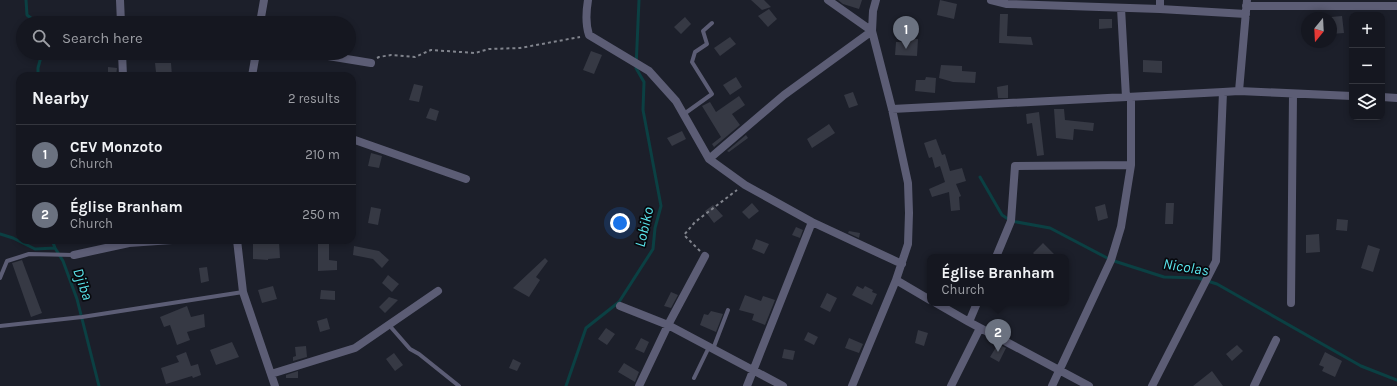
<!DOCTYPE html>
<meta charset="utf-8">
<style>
body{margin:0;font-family:Karla,sans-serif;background:#1e2029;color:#f1f3f6}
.controls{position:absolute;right:12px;top:12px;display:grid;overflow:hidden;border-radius:8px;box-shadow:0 2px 6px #0003}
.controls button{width:36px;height:36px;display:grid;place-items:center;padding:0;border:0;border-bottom:1px solid #34363e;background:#151720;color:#f1f3f6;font:20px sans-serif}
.compass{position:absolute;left:1301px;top:12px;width:36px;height:36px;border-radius:50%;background:#151720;box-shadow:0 2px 6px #0003;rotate:198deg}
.you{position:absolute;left:620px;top:223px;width:14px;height:14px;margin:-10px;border:3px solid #fff;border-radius:50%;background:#1a73e8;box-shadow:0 0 0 6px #1a73e833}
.badge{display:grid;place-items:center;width:26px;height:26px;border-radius:50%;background:#a0ca2c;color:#fff;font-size:13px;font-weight:700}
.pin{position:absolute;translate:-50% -33px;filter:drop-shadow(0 1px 2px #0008)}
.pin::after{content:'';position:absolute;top:21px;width:14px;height:12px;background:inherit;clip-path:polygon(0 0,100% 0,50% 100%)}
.popup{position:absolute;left:927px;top:254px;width:142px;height:52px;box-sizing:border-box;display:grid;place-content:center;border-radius:8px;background:#151720;filter:drop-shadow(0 1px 3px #0005);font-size:13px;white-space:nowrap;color:#9d9fa5}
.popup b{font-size:15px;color:#f1f3f6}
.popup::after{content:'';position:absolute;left:50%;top:100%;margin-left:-8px;border:8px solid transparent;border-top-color:#151720}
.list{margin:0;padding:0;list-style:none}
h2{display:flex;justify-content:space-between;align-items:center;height:52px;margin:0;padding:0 16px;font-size:17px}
h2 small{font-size:13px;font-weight:400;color:#9d9fa5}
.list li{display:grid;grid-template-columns:26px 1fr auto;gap:12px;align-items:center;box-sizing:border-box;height:60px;padding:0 16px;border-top:1px solid #34363e}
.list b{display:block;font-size:15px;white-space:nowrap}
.list p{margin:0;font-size:13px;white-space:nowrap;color:#9d9fa5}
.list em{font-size:13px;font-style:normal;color:#9d9fa5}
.icon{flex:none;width:22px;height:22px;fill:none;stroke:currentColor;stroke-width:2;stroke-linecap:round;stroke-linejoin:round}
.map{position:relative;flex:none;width:1397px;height:386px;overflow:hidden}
.search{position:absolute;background:#151720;box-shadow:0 2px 6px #0003;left:16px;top:16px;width:340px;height:44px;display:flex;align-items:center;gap:10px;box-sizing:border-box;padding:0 14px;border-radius:22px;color:#9d9fa5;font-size:15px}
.panel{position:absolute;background:#151720;box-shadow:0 2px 6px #0003;left:16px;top:72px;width:340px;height:172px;border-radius:12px}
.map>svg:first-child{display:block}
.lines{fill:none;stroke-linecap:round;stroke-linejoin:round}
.stream{stroke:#0b4043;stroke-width:3}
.building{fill:#363944}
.path{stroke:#81848d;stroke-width:2;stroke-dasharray:3 3;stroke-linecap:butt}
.lane{stroke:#5c5d75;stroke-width:4}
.street{stroke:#5c5d75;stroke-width:8}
.labels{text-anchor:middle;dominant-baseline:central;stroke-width:3.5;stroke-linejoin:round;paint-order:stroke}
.water-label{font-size:15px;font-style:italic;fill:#59e2e9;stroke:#08090e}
</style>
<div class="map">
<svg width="1397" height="386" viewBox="0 0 1397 386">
<rect width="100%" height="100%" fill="#1c1f2a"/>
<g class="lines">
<path class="stream" d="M26,0L27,15L37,23
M38,76V68L42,53
M980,177L1002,215L1011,221L1050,228L1111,260L1164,277L1198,278L1217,284L1361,366L1397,380
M0,234L13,238L35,249L55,248
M52,240L55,248L63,261L77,299L99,386
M566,386L586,328L619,302L653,249L655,228L661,206L643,110L644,82L636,68L639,0"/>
</g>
<path class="building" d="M751,0H764L771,7L762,10Z
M838,0H862L859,9L843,4Z
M940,0L957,4L954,19L937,15Z
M769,9L777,19L768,27L758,16Z
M1000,14H1008L1007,36L1031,37L1033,45L999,43Z
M1342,16L1344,33L1331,34V17Z
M685,17L691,24L681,34L674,27Z
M1099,19H1112V28L1099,29Z
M730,37L736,44L720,56L714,48Z
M908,39H918L917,56L895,55L896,42H907Z
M591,51L602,55L594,74L583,70Z
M1143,60L1162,61V73L1143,72Z
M155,63H171L172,76H160V72H156Z
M941,65L962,66V71L976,72L975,83L953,82L939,78Z
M108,67L117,68L116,76H108Z
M736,77L742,87L730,95L723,85Z
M926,77L936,78L935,93L915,91L916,80H925Z
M414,84L423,86L419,102L409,100Z
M1008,85V98H998L997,87Z
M853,92L858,105L849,108L844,95Z
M739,96L745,105L732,114L740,125L714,147L712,144L721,137L702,106L710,102L716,112Z
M430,108L439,111L436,121L426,118Z
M1054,109H1064L1065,120L1094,123L1093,131L1074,129L1073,140L1056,138Z
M1039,112L1044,155L1037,156L1032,123L1027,124L1026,114Z
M829,124L835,133L812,148L807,139Z
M682,131L686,139L672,146L667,138Z
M746,135L748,138L729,152L727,151Z
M936,139L942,155L945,154L950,171L962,168L966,181L956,184L961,196L959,197L960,210L951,211L949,192L932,197L929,189L945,182L940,166L935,168L932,157L929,158L924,143Z
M371,153L382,156L379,168L368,166Z
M752,203L759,211L749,219L742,212Z
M1166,203H1174L1173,224H1165Z
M1105,204L1108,218L1098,221L1095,207Z
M713,205L723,216L714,223L705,211Z
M371,207L381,209L378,225L368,223Z
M1337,219L1348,220L1347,231L1336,230Z
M796,227L803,230L800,238L792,235Z
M849,231L860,233L859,238L848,233Z
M1319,234L1320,252L1306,253V235Z
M756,239L769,244L764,254L752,249Z
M279,242L280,258L268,259V260L253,259V244Z
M318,243H329V260L337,261V270L318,271Z
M1043,243L1057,257H1037L1033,253Z
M1368,245L1380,249L1373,272L1361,268Z
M354,246L379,251L389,260L382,268L373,259L353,255Z
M545,258L548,261L536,277L540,280L529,297L513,288Z
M22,260L42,313L31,317L12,263Z
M207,267L209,281L201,283L199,268Z
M388,275L399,284L392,292L382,283Z
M273,286L277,299L262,303L258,290Z
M857,286L863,289L865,286L873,290L872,292L877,294L872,305L852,295Z
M321,290L335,291V300L320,299Z
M671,292L678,295L671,308L664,306Z
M827,293L837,298L830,312L820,307Z
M745,295L761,301L763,296L775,300L765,325L752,320L754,314L739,310Z
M389,297L398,300L385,313L379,307Z
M187,306L191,317L204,314L205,327L187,332L190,340L177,345L170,325L164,327L160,317Z
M711,311L723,314L716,332L700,325L704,314L708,315Z
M327,318L330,329L320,332L317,321Z
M606,328L615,334L607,345L598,339Z
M918,330L928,333L924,346L915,343Z
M808,332L818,337L814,345L804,340Z
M641,338L649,342L644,353L635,349Z
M849,338L863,344L859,353L845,348Z
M232,342L239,357L216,365L210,350Z
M998,344L1006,348L999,362L990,357Z
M1237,345L1243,351L1232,361L1226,354Z
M306,346L307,357L293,361V357L296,356L295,347Z
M784,349L795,351L793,360L782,358Z
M186,352L191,366L198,364L201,375L193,378L192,376L166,384L161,368L179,362L176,356Z
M1325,352L1342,361L1335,377L1322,371L1324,367L1319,365Z
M394,353L403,365L395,371L386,359Z
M513,359L521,363L517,371L509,368Z
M624,363L639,372L635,382L618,372Z
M298,371V378H286V375Z
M1212,371L1223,386H1193Z"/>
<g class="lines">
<path class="path" d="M377,58L379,57L391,55L415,57L431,50L475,53L489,49L520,48L580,37
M700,251L684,235L695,222L737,190"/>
<path class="lane" d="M684,114L712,94L692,62L695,52L707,44L703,31L712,23
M0,278L7,261L29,254L74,255
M389,325L410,349L419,354L459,386
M0,326L82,317L243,292
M713,349L728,310
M694,378L709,347"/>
<path class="street" d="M120,0L121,23
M588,0C586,12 585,23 589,35L649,71L676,101L709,159L745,185L812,222L902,264
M991,0L1007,4L1160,9L1246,14
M1160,0V9
M1246,6H1397
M1121,8L1126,97
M260,23L264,0
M122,53L123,76
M310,53L371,63
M252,76L256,53
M1239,91L1247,0
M1382,97L1397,98
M892,109L1223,92L1239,91L1352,96
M352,139L466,179
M709,159L784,95L872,31L828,0
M237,240L243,292L275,386
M74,255L129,243L172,240
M996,257L1011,221L1015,166L1131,165
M896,280L930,300
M936,303L969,322L1089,386
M1291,303L1293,94
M620,306L668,325L783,386
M969,322L977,303
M271,374L355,348L438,291
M639,386L668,325L705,256
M747,386L812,222
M852,386L896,280L908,244L909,213L908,183L892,109L872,31L873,11L876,0
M951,386L980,328
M1052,386L1111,260L1121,227L1131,165V97
M1152,386L1216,261L1223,92
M1254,386L1276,340"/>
</g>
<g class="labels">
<g class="water-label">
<text transform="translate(644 227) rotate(-77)">Lobiko</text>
<text transform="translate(1186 267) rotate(9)">Nicolas</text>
<text transform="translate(83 284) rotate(71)">Djiba</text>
</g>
</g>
</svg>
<div class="controls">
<button>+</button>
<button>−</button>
<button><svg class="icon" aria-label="layers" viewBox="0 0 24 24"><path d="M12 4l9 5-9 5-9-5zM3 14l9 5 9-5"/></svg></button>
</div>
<svg class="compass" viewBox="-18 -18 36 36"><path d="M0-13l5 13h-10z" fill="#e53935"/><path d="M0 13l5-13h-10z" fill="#9d9fa5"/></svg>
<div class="you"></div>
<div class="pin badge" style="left:906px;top:49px;background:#6b7280">1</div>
<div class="pin badge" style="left:998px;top:352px;background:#6b7280">2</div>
<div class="popup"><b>Église Branham</b>Church</div>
<div class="search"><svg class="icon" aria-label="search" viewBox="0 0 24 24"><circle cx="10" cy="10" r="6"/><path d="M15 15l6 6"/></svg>Search here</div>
<section class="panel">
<h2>Nearby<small>2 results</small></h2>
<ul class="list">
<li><span class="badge" style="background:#6b7280">1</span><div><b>CEV Monzoto</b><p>Church</p></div><em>210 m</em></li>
<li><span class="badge" style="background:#6b7280">2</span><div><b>Église Branham</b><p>Church</p></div><em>250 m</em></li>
</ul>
</section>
</div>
